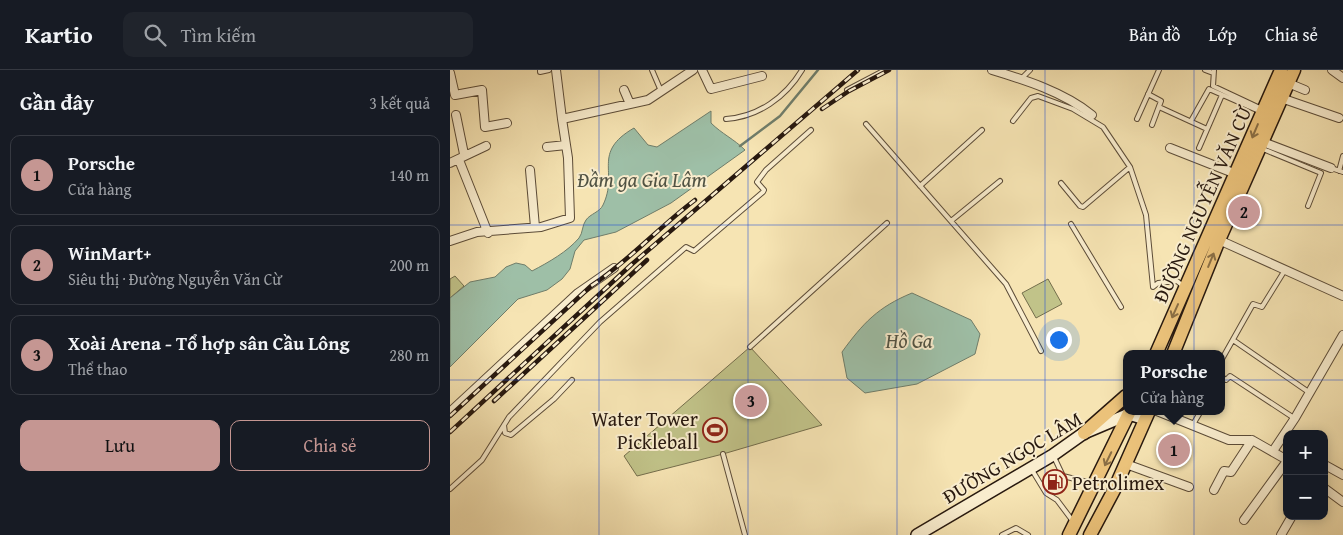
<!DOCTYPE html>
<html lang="vi">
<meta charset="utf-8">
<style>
body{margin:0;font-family:"Gentium Book Plus",serif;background:#20242c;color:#f1f3f6}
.controls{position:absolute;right:15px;bottom:15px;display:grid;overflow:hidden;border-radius:10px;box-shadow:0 2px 12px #0003}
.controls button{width:45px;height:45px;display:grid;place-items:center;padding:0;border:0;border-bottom:1px solid #363941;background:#171b24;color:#f1f3f6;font:25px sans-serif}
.you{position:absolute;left:608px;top:269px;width:18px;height:18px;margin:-12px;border:4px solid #fff;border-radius:50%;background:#1a73e8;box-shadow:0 0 0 8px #1a73e833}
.badge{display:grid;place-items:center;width:32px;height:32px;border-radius:50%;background:#c59692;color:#111;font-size:16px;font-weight:700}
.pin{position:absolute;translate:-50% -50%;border:2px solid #fff;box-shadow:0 1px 5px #0006}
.popup{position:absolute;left:673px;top:280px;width:102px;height:65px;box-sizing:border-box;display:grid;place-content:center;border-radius:10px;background:#171b24;filter:drop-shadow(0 1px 4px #0005);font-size:16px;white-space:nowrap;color:#9ea1a6}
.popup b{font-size:19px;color:#f1f3f6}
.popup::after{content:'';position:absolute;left:50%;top:100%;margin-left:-10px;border:10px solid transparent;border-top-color:#171b24}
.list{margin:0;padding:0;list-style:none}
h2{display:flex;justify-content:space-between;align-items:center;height:65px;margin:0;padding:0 20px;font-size:21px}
h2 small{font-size:16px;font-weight:400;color:#9ea1a6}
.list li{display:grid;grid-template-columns:32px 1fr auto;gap:15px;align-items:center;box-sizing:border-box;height:80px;margin:0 10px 10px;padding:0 10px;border:1px solid #363941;border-radius:10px}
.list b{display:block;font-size:19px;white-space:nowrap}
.list p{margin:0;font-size:16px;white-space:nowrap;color:#9ea1a6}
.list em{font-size:16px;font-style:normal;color:#9ea1a6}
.actions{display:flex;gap:10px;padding:15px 20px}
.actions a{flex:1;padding:11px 0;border:1px solid #c59692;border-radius:10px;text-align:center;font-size:18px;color:#c59692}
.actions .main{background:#c59692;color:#111}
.icon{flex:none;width:28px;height:28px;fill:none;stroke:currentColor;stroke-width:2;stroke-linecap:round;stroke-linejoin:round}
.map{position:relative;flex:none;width:893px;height:465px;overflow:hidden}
header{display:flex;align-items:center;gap:30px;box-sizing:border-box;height:70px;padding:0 25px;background:#171b24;border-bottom:1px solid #363941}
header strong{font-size:24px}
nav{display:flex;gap:28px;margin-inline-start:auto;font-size:18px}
.search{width:350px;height:45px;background:#20242c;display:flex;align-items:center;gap:12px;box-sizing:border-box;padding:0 18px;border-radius:10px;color:#9ea1a6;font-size:19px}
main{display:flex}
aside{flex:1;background:#171b24}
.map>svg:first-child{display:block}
.green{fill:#c1c389;stroke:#746e4c}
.water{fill:#9ebfa7;stroke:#6f7d6a}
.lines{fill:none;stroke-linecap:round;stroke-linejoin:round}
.stream{stroke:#6f7d6a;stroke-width:2.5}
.lane-casing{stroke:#5c4c38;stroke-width:6}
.street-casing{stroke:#5c4c38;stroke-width:10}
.secondary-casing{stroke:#28190f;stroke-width:14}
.primary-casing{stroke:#28190f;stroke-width:15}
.lane{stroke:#f9edce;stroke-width:4}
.street{stroke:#f9edce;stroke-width:8}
.secondary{stroke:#f9edce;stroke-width:11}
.primary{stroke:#ebc27a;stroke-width:12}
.rail-casing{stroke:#28190f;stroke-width:4.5}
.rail{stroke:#f9edce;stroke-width:2.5;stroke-dasharray:8;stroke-linecap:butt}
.oneway{stroke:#8a6e44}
.grid{fill:none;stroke:#1d4ed8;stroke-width:1;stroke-opacity:0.55}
.labels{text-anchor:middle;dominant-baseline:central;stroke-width:4;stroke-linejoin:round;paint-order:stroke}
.street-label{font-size:20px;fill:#28190f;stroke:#f9edce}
.poi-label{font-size:20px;fill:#28190f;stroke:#f9edce;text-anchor:end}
.water-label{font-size:21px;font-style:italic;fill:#515344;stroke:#f9edce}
</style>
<header>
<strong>Kartio</strong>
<div class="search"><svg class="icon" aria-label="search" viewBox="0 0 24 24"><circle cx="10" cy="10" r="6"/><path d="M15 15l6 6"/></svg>Tìm kiếm</div>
<nav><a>Bản đồ</a><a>Lớp</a><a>Chia sẻ</a></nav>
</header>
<main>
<aside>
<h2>Gần đây<small>3 kết quả</small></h2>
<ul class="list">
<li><span class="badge">1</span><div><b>Porsche</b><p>Cửa hàng</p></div><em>140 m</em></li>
<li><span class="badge">2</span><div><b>WinMart+</b><p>Siêu thị · Đường Nguyễn Văn Cừ</p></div><em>200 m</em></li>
<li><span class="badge">3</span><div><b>Xoài Arena - Tổ hợp sân Cầu Lông</b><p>Thể thao</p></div><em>280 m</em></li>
</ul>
<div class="actions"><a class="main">Lưu</a><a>Chia sẻ</a></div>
</aside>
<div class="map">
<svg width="893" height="465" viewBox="0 0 893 465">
<rect width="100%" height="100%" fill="#f6e4b3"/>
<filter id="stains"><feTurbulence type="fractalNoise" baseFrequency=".004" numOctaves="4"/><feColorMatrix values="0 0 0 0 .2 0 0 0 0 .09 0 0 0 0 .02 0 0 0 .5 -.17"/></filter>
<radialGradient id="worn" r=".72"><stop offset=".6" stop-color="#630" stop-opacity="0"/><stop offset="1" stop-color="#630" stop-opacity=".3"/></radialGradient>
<path class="green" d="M5,206L14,216L0,228V209Z
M598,209L612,234L586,248L572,223Z
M300,277L372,355L273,384L187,406L174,386Z"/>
<path class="water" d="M261,41V53C272,64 284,69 295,80L221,133L166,162L134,170L125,181L120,199L112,209L97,220L68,229L0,297V228L20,212L45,207L56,197L66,193L75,195L82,201C99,192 117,182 129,168C133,163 132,155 136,150C140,144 150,142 153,135C169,102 141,83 184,58L198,75L207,77Z
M462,223L521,250L530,264L525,284L467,314L415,323L397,308L392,282C413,253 428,237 462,223Z"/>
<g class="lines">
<path class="stream" d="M290,76L330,46L368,0"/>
<defs>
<path id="lane" d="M90,0V2L99,0
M202,0L211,21
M755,0L763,3
M764,0L763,16L812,39
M571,9L580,0
M397,20L435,0
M698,24L711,31L702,55
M709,37L757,59
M276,49C308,47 336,27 352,0
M687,49L709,0
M563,51L581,28L588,26L623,39L653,57L680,97L696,145L703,217L708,213L727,211L734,217
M741,51L759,19L809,41
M416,54L556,214L591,281
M749,78L772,25
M813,79L871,103L858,136
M881,98L893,102
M889,101L893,86
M611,113L630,136L633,137L680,97
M470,116L532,60
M501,151L550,111
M621,154L671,237
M783,270L860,323
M300,277L437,153
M772,289L803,234L812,237L835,200
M772,307L776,310L780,306L844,348
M54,355L55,363L61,365L104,329L122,310
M742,356L751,341
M273,384L295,465
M604,387L613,406L641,413
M582,400L596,423L607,430L622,450
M0,419L32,390L59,347L150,252L236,177L244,181L313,122L314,120L307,112L316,100L361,60
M552,465L566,458L578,465"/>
<path id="street" d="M106,0L112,49
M252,0L261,19L312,6
M542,0C575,10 614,22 642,45
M882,0L893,8
M0,3L5,25L32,20L35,57L57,53
M838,13L855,20
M174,20L180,34
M831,28L889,48
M6,45L14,84
M813,72L881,98
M97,77L116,75
M720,78L786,104
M9,90L38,163
M0,93L36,76
M80,100L85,157
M769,170L893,226
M0,171L27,162L91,157L120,148L118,88L112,49L198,30L243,0
M707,341L779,370H802L837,390
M0,342L128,223L164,198
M823,381L845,348L893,265
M676,394L739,417
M875,395L893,405
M874,418L893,432
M764,420L774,401L781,402L802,370
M794,450L837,391
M831,465L842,446"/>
<path id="secondary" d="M467,465L603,385L634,363L679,344L695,349"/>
<path id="primary" d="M706,284L831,0
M723,284L769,170L844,0
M634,363L676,326
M619,465L680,341
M640,465L664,420L699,341"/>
</defs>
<use href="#lane" class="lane-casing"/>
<use href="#street" class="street-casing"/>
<use href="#secondary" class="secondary-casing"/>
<use href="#primary" class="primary-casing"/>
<use href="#lane" class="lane"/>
<use href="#street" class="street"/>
<use href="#secondary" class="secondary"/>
<use href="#primary" class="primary"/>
<defs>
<path id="rail" d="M372,39L399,21L439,0
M44,331L197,190
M0,346L141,216C179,191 209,157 245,130
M0,362L181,195L408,0"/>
</defs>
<use href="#rail" class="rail-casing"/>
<use href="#rail" class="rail"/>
</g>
<defs><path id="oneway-shaft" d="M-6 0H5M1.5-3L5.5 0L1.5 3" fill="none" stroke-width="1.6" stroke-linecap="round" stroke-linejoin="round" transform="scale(1.25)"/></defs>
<g class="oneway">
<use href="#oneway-shaft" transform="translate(805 61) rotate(113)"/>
<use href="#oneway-shaft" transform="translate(761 190) rotate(-68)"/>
<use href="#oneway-shaft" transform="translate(725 241) rotate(114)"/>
<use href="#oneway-shaft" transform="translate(658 389) rotate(116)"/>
</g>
<path class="grid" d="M149,0V465M298,0V465M447,0V465M595,0V465M744,0V465M0,155H893M0,310H893"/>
<defs>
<symbol id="stadium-ring" viewBox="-11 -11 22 22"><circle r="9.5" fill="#f9edce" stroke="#8f2418" stroke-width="1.5"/><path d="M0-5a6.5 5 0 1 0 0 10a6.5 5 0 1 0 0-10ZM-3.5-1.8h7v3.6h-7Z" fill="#8f2418"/></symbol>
<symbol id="fuel-ring" viewBox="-11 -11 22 22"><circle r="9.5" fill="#f9edce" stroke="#8f2418" stroke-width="1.5"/><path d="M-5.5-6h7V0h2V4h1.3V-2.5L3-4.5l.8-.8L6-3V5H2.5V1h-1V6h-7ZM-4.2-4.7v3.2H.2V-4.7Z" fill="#8f2418"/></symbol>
</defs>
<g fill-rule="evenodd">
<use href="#stadium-ring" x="251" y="346" width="28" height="28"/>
<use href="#fuel-ring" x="591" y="398" width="28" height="28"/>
</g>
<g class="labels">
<g class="street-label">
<text transform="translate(752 134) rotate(-66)">ĐƯỜNG NGUYỄN VĂN CỪ</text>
<text transform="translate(562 387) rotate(-31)">ĐƯỜNG NGỌC LÂM</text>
</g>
<g class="poi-label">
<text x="248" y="348">Water Tower<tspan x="248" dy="23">Pickleball</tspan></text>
<text x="622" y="412" text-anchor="start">Petrolimex</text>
</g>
<g class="water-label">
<text x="192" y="109">Đầm ga Gia Lâm</text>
<text x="459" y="270">Hồ Ga</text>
</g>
</g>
<rect width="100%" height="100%" filter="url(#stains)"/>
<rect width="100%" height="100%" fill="url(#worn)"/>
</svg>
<div class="controls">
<button>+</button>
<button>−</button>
</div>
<div class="you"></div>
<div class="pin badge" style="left:724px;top:380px">1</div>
<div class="popup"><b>Porsche</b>Cửa hàng</div>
<div class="pin badge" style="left:794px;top:142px">2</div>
<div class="pin badge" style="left:301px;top:331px">3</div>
</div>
</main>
